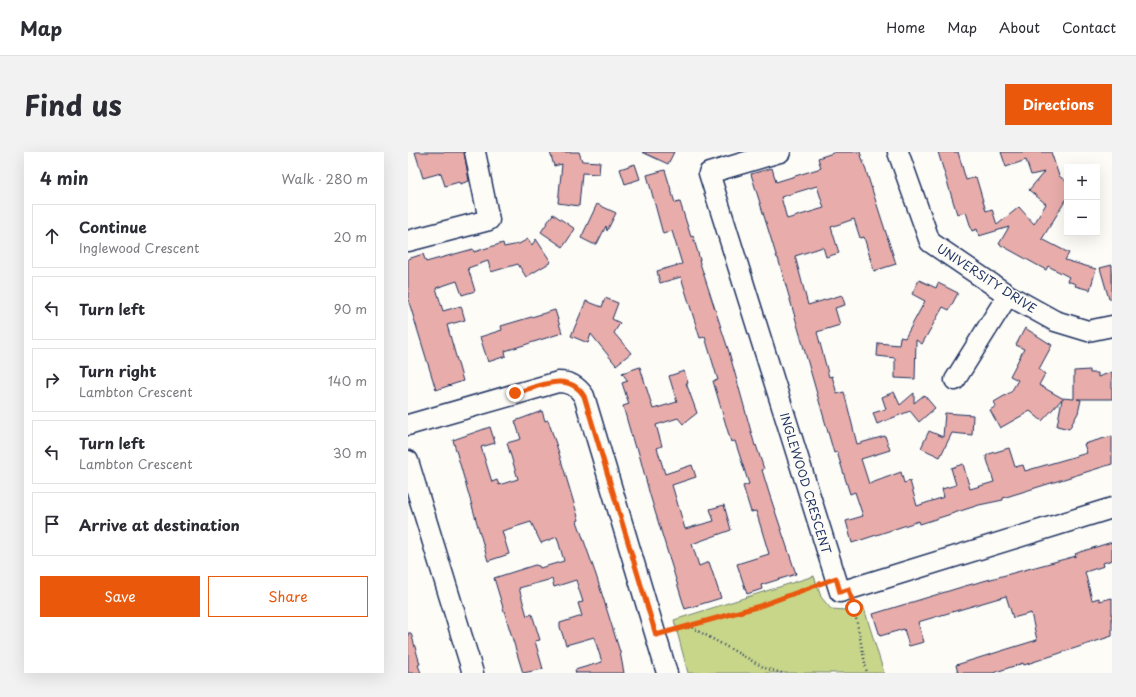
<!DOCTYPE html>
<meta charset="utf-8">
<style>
body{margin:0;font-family:"Playpen Sans",sans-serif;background:#f2f2f3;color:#2b2b33}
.controls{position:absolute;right:12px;top:12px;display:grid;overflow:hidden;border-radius:0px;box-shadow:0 4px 16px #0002}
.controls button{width:36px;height:36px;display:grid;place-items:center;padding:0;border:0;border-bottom:1px solid #e1e1e2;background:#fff;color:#2b2b33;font:20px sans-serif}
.stop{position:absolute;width:12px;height:12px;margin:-9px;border:3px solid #ea580c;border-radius:50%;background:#fff}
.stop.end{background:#ea580c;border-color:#fff;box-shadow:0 1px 4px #0008}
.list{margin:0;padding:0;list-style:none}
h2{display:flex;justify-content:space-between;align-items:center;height:52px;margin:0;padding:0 16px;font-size:17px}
h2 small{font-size:13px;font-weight:400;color:#7c7c81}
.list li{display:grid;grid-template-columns:26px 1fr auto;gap:12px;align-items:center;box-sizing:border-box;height:64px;margin:0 8px 8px;padding:0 8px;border:1px solid #e1e1e2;border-radius:0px}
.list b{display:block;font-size:15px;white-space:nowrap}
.list p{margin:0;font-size:13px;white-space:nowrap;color:#7c7c81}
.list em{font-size:13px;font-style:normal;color:#7c7c81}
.actions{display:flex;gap:8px;padding:12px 16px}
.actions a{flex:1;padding:9px 0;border:1px solid #ea580c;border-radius:0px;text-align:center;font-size:14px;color:#ea580c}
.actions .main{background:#ea580c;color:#fff}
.icon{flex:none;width:22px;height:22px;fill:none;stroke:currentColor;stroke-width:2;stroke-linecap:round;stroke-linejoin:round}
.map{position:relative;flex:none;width:704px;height:521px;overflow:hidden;border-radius:0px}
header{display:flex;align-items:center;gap:24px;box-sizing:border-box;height:56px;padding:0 20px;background:#fff;border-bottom:1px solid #e1e1e2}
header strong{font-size:19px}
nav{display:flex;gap:22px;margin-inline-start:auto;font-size:14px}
.intro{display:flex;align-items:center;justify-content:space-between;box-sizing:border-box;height:96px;padding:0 24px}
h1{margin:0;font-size:28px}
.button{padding:10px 18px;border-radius:0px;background:#ea580c;color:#fff;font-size:14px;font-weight:700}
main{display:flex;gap:24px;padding:0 24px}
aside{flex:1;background:#fff;border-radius:0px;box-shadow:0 4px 16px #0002}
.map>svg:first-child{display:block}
.green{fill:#c8d68a;stroke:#728274}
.building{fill:#e8adaa;stroke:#1b2f5e;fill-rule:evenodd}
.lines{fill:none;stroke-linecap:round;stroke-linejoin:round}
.minor-casing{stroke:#1b2f5e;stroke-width:23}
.path{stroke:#1b2f5e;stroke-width:2.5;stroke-dasharray:1 3;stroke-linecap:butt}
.minor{stroke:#fdfcf7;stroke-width:20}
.route{stroke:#ea580c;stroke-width:5}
.labels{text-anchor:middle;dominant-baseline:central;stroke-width:3;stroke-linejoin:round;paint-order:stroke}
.street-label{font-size:12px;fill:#1b2f5e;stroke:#fdfcf7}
</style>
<header>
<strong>Map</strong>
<nav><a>Home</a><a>Map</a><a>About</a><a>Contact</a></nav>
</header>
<div class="intro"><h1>Find us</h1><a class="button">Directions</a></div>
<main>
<aside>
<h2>4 min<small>Walk · 280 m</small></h2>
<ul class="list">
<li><svg class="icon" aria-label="ahead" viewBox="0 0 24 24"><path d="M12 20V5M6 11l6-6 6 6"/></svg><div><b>Continue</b><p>Inglewood Crescent</p></div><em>20 m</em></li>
<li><svg class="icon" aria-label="left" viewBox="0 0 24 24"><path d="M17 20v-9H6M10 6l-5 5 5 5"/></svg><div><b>Turn left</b></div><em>90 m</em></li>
<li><svg class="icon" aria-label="right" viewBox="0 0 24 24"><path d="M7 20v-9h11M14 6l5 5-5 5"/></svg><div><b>Turn right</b><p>Lambton Crescent</p></div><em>140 m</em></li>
<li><svg class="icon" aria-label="left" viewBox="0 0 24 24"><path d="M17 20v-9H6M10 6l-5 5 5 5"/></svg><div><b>Turn left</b><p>Lambton Crescent</p></div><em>30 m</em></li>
<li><svg class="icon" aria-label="arrive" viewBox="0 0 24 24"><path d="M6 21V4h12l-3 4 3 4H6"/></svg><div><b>Arrive at destination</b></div></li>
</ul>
<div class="actions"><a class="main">Save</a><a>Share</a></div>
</aside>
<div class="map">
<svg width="704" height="521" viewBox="0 0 704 521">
<rect width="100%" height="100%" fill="#fdfcf7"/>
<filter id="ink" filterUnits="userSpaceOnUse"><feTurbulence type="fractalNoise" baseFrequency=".025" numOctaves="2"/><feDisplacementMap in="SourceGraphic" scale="8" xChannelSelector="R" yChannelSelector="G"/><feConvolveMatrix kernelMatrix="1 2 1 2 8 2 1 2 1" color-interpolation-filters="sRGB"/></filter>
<g filter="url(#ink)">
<path class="green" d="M406,424L413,445L423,457L438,458L455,453L476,521H280L266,468Z"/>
<path class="building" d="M7,0H56L61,29L52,32L51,30L37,34L33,21L15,26Z
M142,0H171L174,9L192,10L191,22L174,21L171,54L150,51L154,12L146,14Z
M234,0H266L260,12Z
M428,0H452L488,112L466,119L456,85L452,86L446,67L423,75L431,101L418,105L415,95L387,104L400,153L434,143L437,153L427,156L432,173L409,180L421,225L424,224L429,242L436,240L449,292L477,284L482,298L453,307L461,332L493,320L496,331L502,329L509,354L536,345L534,337L548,333L543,316L555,312L562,337L586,330L578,304L581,302L601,296L607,315L615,313L617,319L679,301L676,292L704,284V312L595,346V348L571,353L512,372L511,369L444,391L438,369L455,364L447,340L442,342L429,300L426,301L370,106H369L343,22L364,16L368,30L413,16L410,6ZM409,34L416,56L379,67L373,45Z
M530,0H550L558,28L568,25L578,59L584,57L589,73L611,55L626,72L638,52L621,38L636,20L623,23L618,8L598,15L593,0H643L651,24L659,30V46L634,87L661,101L657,108L688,117L682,138L667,134L668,132L659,129L661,125L640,114L638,118L591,92L601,75L571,84L569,77L564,79L558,60L549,62Z
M227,12L232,27L217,32L212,17Z
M257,18L267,51L272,50L283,85L285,84L292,108H291L321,200L347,294L348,293L356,317L354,318L361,341L388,422L353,433L354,437L339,442L329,412L361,402L348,359L343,360L335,334L341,332L327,289L323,290L305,229L310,228L297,185L292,186L273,125L252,131L249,119L274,112L264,79L255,82L239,23Z
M189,52L208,61L199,79L198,74L189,92H185L173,86Z
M145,62L167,77L155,95L133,80Z
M120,87L124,93L128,87L143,110L118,125L110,112L83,120L80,109L60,116L67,139L54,143L49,129L28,136L35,159L53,154L57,168L39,173L55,229L28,238L0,147V107L15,102L18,110L65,97L66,100L95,91L96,95L111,92Z
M704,113V147H701L692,116Z
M511,128L528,136L530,131L550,141L541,158L535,155L514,192L508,188L507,227L487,226V206L469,204L470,191L491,193L492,185L497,186L517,149L504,142Z
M197,146L210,151L204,167L212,171L206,181L223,201L208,213L183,182L180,191L163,184L178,149L194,155Z
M147,158L154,181L97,199L98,204L80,210L72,185L94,178L93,174Z
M617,176L644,193L631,217L637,222L631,233L654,246L666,247V219L682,218V221H690V225L704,220V247H669L673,248L670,261L661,277L649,274L654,247L634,269L622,259L592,276L582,258L588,254L586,250L603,240L610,228L602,224L616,197L608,193Z
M232,215L245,257L269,250L261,224L276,219L280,231H278L289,261L275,272L270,266L248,273L254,294L249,296L257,322L284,313L288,325L264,333L277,377L306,369L302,357L316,353L323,378L284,392L291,414L301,410L313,446L277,457L242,343L231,302L229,295L227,296L215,254L221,252L214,231L220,229L214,221Z
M486,240L492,253L506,241V251L516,243L527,256L511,270L502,259L469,272L465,261L478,257L474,245Z
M134,259L137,269L140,268L150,298L171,368L169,369L188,423L212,500L216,521H168L167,518L194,510L186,485L158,493L152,475V471L174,464L170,451L175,450L168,428L146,435L144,427L111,436L119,464L124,462L132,488L127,489L135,517L115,521L111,508L86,426L127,413L131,414L132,416L156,409L149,385L133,391L123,370L94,379L101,402L80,409L45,288L82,275L87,291L73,295L84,330L89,328L91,333L110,327L99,291L113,287L107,269Z
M537,261L565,263L564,283L544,281L532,305L513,296L521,279L535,285Z
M704,390V408L695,411L696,414L677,420L684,448L691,446V449L704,446V484L616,513L615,511L585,521H550L548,513L629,488L623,461L605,466L598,444L510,470L516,490L501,494L496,477L472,484L465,462L557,434L668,404L667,402L672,400Z
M0,481H3L12,512L10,513L13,521H0Z"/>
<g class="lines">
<defs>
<path id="minor" d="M372,0L301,21L432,440L704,356
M490,0L522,90L600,143L647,169L680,179L704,174
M0,89L81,68L67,0
M547,228L600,143
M0,273L150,230C162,230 169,234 176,244L259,521
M0,309L65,521"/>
</defs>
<use href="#minor" class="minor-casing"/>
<path class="path" d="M445,451L459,521
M276,476L283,475L357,516L374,521
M262,479L352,454L414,431"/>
<use href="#minor" class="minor"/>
</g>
</g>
<g class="lines" filter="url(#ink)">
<path class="route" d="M107,241C130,235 160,218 176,244L248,483L352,454L428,426L432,440L441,437L446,456"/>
</g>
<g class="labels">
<g class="street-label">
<text transform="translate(579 126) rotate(33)">UNIVERSITY DRIVE</text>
<text transform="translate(398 331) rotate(73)">INGLEWOOD CRESCENT</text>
</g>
</g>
</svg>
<div class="controls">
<button>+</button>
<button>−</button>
</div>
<div class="stop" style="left:446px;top:456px"></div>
<div class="stop end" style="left:107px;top:241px"></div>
</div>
</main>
